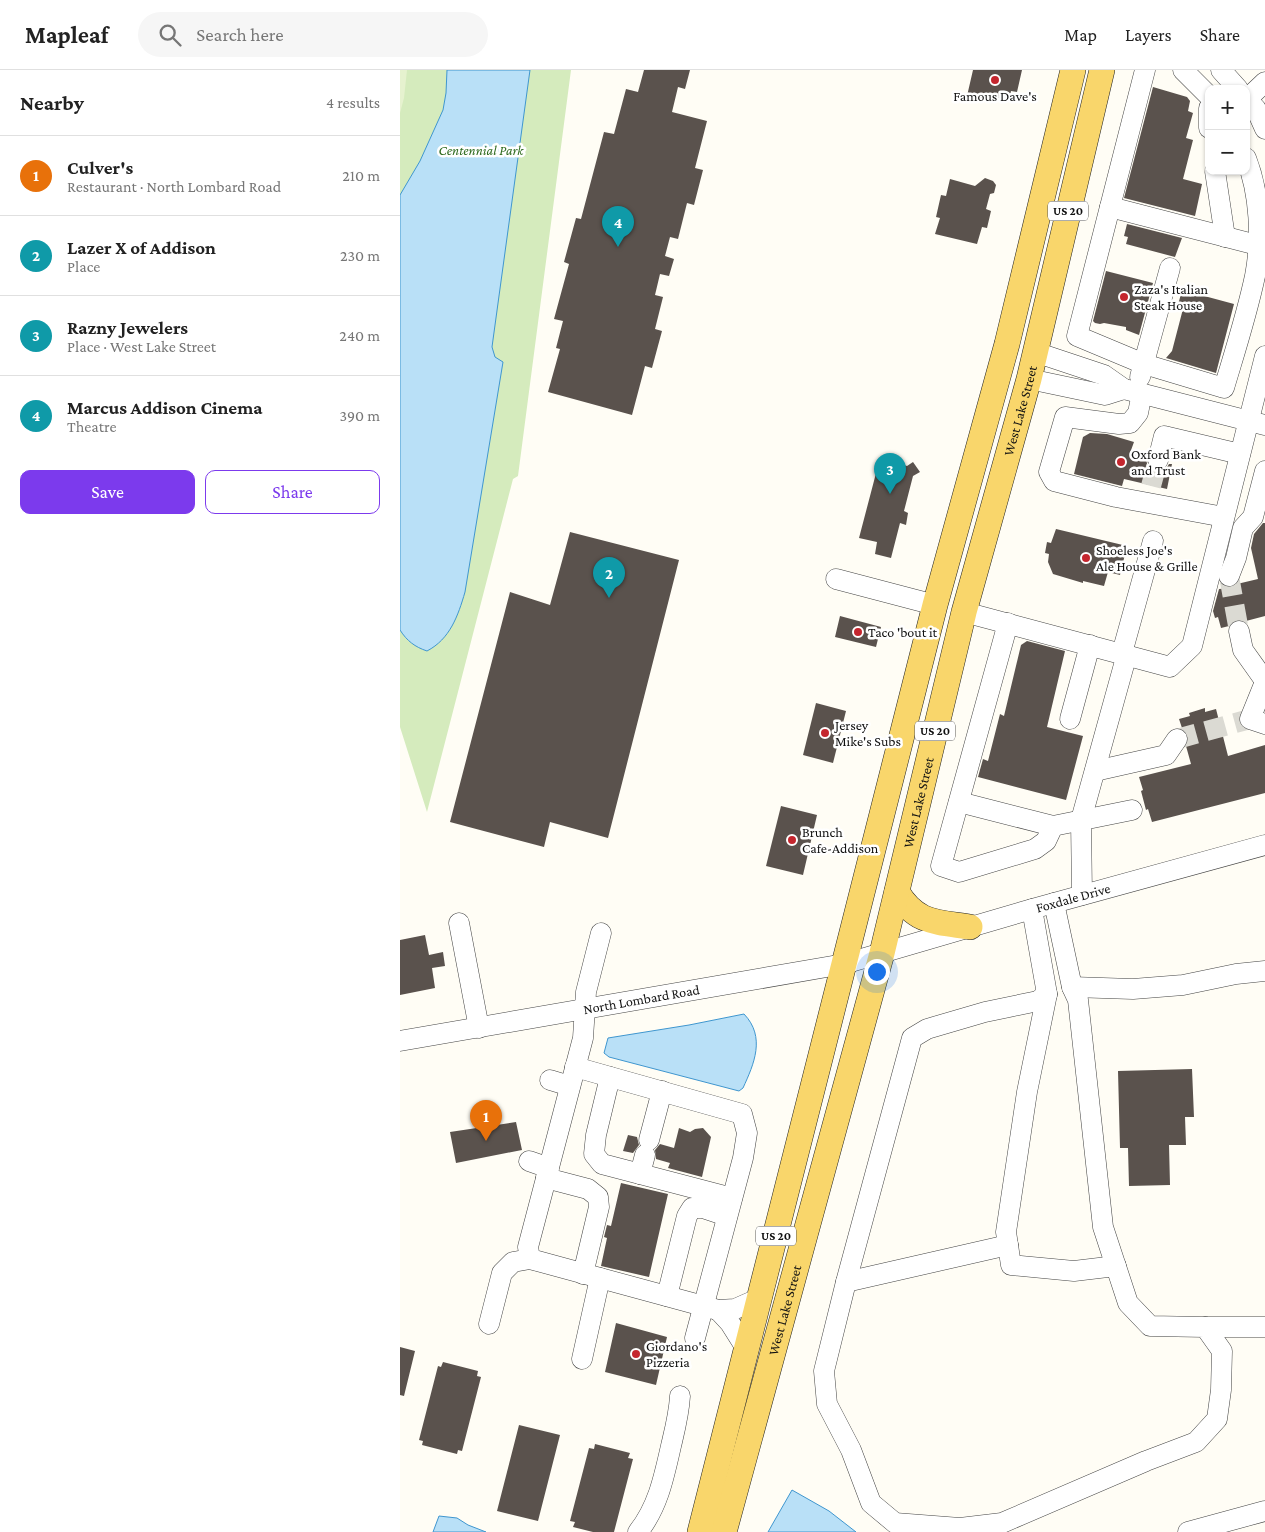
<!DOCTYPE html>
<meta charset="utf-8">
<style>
body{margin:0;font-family:"Crimson Pro",serif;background:#f6f6f6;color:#222}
.controls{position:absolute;right:15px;top:15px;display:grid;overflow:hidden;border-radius:10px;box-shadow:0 1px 4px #0004}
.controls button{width:45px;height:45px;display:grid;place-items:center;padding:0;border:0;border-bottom:1px solid #e0e0e0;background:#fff;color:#222;font:25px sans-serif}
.you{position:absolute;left:476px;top:901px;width:18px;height:18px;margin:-12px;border:4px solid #fff;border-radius:50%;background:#1a73e8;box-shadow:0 0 0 8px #1a73e833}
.badge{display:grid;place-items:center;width:32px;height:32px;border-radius:50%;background:#7c3aed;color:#fff;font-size:16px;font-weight:700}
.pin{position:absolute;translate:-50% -41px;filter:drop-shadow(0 1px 2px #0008)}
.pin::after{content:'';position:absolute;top:26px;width:18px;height:15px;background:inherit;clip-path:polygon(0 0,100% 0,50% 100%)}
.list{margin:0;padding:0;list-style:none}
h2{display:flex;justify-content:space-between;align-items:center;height:65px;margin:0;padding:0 20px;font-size:21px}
h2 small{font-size:16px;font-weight:400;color:#767676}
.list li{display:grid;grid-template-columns:32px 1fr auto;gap:15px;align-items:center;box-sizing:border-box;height:80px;padding:0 20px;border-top:1px solid #e0e0e0}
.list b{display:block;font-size:19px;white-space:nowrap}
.list p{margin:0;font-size:16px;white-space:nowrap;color:#767676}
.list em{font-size:16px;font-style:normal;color:#767676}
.actions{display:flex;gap:10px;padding:15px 20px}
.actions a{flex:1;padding:11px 0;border:1px solid #7c3aed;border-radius:10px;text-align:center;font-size:18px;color:#7c3aed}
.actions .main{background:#7c3aed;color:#fff}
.icon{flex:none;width:28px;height:28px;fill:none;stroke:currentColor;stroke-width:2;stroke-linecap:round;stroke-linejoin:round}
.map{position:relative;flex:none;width:865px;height:1462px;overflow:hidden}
header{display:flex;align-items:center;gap:30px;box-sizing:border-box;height:70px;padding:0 25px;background:#fff;border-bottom:1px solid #e0e0e0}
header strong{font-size:24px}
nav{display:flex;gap:28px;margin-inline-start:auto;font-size:18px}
.search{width:350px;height:45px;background:#f6f6f6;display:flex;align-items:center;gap:12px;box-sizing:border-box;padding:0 18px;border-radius:28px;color:#767676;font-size:19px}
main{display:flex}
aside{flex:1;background:#fff}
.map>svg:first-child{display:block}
.green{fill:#d5ebbd}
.pitch{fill:#e6f2cf}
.water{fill:#b9e0f7;stroke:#3f96cf}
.building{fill:#5a524d}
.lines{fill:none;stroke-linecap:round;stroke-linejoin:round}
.minor-tunnel{stroke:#dbdad3;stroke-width:20;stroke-dasharray:20 10;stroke-linecap:butt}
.minor-casing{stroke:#444;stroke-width:21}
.major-casing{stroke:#222;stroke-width:26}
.minor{stroke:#fff;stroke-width:20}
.major{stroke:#f9d66b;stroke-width:25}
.poi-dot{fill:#c4262e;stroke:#fff;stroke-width:2}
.labels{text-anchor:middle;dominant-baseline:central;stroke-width:5;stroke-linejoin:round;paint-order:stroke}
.shield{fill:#fff;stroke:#585858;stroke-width:1}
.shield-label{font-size:12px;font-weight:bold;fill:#111}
.poi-label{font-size:14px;fill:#111;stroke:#fff;text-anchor:start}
.park-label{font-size:14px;font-style:italic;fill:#2f6b1f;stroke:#fff}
.street-label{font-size:14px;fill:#111;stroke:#fff}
</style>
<header>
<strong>Mapleaf</strong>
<div class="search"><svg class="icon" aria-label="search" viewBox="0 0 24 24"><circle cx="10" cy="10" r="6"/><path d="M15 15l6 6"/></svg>Search here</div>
<nav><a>Map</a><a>Layers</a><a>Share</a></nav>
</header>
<main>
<aside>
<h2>Nearby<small>4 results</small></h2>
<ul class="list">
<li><span class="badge" style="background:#e8710a">1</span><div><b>Culver's</b><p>Restaurant · North Lombard Road</p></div><em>210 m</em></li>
<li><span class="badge" style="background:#0f9aa8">2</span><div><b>Lazer X of Addison</b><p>Place</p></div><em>230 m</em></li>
<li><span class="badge" style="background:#0f9aa8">3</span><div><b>Razny Jewelers</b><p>Place · West Lake Street</p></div><em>240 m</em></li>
<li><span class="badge" style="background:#0f9aa8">4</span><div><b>Marcus Addison Cinema</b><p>Theatre</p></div><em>390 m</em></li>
</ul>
<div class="actions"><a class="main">Save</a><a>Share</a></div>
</aside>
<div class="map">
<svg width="865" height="1462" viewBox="0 0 865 1462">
<rect width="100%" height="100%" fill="#fffdf5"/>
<path class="green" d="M0,0H171L118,406L113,409L27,742L0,657Z"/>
<path class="pitch" d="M0,0H7L4,28L0,43Z"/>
<path class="water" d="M47,0H130L92,277L95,287L103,292L65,522C58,546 50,569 27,581C15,577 7,571 0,560V125L20,91L43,40L46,23Z
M344,944C366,967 354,994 343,1018L339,1021L209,987L204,983L208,968L289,955Z
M392,1420L429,1441L456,1462H368Z
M39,1446L57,1448L68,1455L86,1462H33Z"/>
<path class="building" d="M244,0H290L285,19L278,17L272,42L307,51L295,98L303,100L294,135L287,133L278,169L270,167L265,186L274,189L269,206L260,204L255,225L263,227L255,259L262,261L252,298L245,296L232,345L148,322L160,279L156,278L163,251L154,249L169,194L164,192L176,148L181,149L204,62L214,64L226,19L238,22Z
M573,0H622L617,22L611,21L609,31L593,27L591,32L567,26Z
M753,17L787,27L790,31L788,41L793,43L786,68L793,70L783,109L802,114L795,146L724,128Z
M585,108L593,111L596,115L594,123L590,124L586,139L591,141L587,158L582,157L577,174L535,164L540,148L536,147L541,125L546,126L550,109L575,116Z
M727,154L782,168L775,187L726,174L728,167L724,166Z
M706,201L753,213L739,265L726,260V257L704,253L700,254L695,253L693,251Z
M782,220L834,234L816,303L766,288L772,281L784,235H778Z
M690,363L707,364L734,372L730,383L746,387L747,394L749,398L755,401H762L766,399L769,394H772L767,419L724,409L722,416L674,404L683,367Z
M480,388L507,396L513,392L520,402L513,406L504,441L508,443L506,455L500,453L491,488L475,484L477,472L459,468Z
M863,453H865V546L846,551L836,550L829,556L821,558L818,547L815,548L813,541L819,519L831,518L837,514L858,509L851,478L854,464Z
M656,459L727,476L720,505L708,502L704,516L683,511V513L653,504L648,492L649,484L645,483L647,472L651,473Z
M170,462L279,490L208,768L150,752L144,777L50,752L110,522L150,535Z
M440,546L481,557L476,577L435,567Z
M627,571L665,581L647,657L683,666L666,730L578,707L583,689L588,691L600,644L604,646L621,575Z
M416,633L446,641L433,693L403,685Z
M805,638V642L816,639L828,686L865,675V723L752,752L748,739L746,740L741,721L743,720L739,707L791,694L786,676L789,670L788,664L782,658L779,649L790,646L789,643Z
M381,736L417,745L403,805L366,796Z
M25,865L29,885L43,882L45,896L32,898L35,918L0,925V870Z
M792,999L794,1047H785L786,1075H769L770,1115L729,1116L728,1078H720L718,1001Z
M116,1052L122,1080L56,1093L50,1062Z
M279,1058L290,1062L295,1059L303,1058L311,1067L302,1107L268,1098L270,1093L256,1089L255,1080L260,1074L274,1078Z
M228,1065L237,1067L239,1075L233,1083L223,1081Z
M221,1113L268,1124L249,1207L201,1196L207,1168L204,1167L207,1155L211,1156Z
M216,1253L267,1267L256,1315L205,1302Z
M0,1277L15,1281L4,1326L0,1325Z
M43,1292L78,1301L77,1306L81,1307L62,1381L58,1380L57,1384L22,1375L23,1371L19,1370L38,1296L41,1297Z
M119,1355L160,1365L138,1451L97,1441Z
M195,1374L230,1383L228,1388L233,1389L214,1462H193L173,1457L175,1452L170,1451L189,1378L194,1379Z"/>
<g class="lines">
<path class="minor-tunnel" d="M751,416L758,390
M829,506L839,561
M777,669L850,649"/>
<defs>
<g id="minor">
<path d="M745,0L677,266L744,294L824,318C835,281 847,244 855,206C862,169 860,124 846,88"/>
<path d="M783,0L809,26"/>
<path d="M821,0L838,19"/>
<path d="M846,28L856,39L865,59"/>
<path d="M847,29L865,12"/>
<path d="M809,38V58"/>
<path d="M815,101L825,167"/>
<path d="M710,137L865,177"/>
<path d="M635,282L704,305L724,319L865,355"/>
<path d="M740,307L770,198"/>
<path d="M629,309L705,325L724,319"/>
<path d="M742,323L738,343L730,353L719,354L665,347L649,402L654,411L716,427L824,447"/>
<path d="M758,390L764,366L840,384"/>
<path d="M829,506L836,488L843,458L853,447L865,401"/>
<path d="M436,509L535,535"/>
<path d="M564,542L770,597L792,576L865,286"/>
<path d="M608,553L541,796L559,802L635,779L646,771L653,756L732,740"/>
<path d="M839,561L843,580L865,611"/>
<path d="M722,583L753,471"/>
<path d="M865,612L850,649L865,654"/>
<path d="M670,649L690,575"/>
<path d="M695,701L766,685L777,669"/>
<path d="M559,732L653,756"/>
<path d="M682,825L681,750L727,584"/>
<path d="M632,839L647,924L638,931L585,942L527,959L512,968L446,1212L424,1301L427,1334L451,1380L471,1433L495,1453L560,1458L602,1453L746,1391L796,1372L817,1349L821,1320L822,1281L805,1257L750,1256L728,1233L703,1157L678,930L672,917L654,833"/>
<path d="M59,853L79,958"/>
<path d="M201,863L186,922L183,968L128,1177L130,1189L318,1240L335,1239L360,1228"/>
<path d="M672,917L733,919L783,915L836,904L865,901"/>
<path d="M647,924L627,1022L606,1162L611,1195L674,1201L716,1196"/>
<path id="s1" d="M0,971L444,894L632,839L865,775"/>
<path d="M175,997L342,1044L347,1063L343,1088L295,1268"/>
<path d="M210,1007L196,1065L194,1084L202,1094L332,1128"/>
<path d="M150,1010L170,1016"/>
<path d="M249,1070L262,1021"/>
<path d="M129,1091L149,1098"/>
<path d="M240,1104L245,1085"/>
<path d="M146,1108L188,1119L198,1127L199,1137L183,1204"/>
<path d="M446,1212L608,1175"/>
<path d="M267,1226L287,1146L292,1138H303L327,1146"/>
<path d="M318,1240L330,1253L347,1280"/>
<path d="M89,1254L102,1203L113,1192L130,1189"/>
<path d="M805,1257H865"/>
<path d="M182,1289L200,1208"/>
<path d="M238,1462C258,1437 264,1407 271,1376C275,1359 279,1344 280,1326"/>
<path d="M788,1462L865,1441"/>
</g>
<g id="major">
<path d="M497,822C516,854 537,852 570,857"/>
<path d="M300,1462L535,535L607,274L673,0"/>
<path id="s2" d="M324,1462L482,883L564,542L629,309L702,0"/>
</g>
</defs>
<use href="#minor" class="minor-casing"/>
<use href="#major" class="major-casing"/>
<use href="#minor" class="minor"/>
<use href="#major" class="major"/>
</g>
<g class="poi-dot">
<circle cx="595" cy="10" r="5"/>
<circle cx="724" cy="227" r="5"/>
<circle cx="721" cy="392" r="5"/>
<circle cx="686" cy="488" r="5"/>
<circle cx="458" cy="562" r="5"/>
<circle cx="425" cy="663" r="5"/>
<circle cx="392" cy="770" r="5"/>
<circle cx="236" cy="1284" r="5"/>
</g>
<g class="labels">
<g class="shield">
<rect x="648" y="131.5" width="40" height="19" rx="4"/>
<rect x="515" y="651.5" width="40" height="19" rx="4"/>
<rect x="356" y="1156.5" width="40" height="19" rx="4"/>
</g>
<g class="shield-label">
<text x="668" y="141">US 20</text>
<text x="535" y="661">US 20</text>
<text x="376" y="1166">US 20</text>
</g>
<g class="poi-label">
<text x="595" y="26" text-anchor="middle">Famous Dave's</text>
<text x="734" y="219">Zaza's Italian<tspan x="734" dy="16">Steak House</tspan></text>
<text x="731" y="384">Oxford Bank<tspan x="731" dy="16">and Trust</tspan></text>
<text x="696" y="480">Shoeless Joe's<tspan x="696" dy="16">Ale House &amp; Grille</tspan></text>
<text x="468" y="562">Taco 'bout it</text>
<text x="435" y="655">Jersey<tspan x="435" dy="16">Mike's Subs</tspan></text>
<text x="402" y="762">Brunch<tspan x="402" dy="16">Cafe-Addison</tspan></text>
<text x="246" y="1276">Giordano's<tspan x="246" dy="16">Pizzeria</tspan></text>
</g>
<g class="park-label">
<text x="81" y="80">Centennial Park</text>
</g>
<g class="street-label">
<text stroke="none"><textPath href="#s2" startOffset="1160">West Lake Street</textPath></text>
<text stroke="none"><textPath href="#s2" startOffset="755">West Lake Street</textPath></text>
<text stroke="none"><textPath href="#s1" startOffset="689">Foxdale Drive</textPath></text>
<text stroke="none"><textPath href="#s1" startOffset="245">North Lombard Road</textPath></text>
<text stroke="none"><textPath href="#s2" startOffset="230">West Lake Street</textPath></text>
</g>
</g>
</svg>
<div class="controls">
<button>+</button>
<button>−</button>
</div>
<div class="you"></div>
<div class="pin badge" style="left:86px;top:1071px;background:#e8710a">1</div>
<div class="pin badge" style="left:209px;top:528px;background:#0f9aa8">2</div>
<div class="pin badge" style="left:490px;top:424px;background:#0f9aa8">3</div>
<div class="pin badge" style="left:218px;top:177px;background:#0f9aa8">4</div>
</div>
</main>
